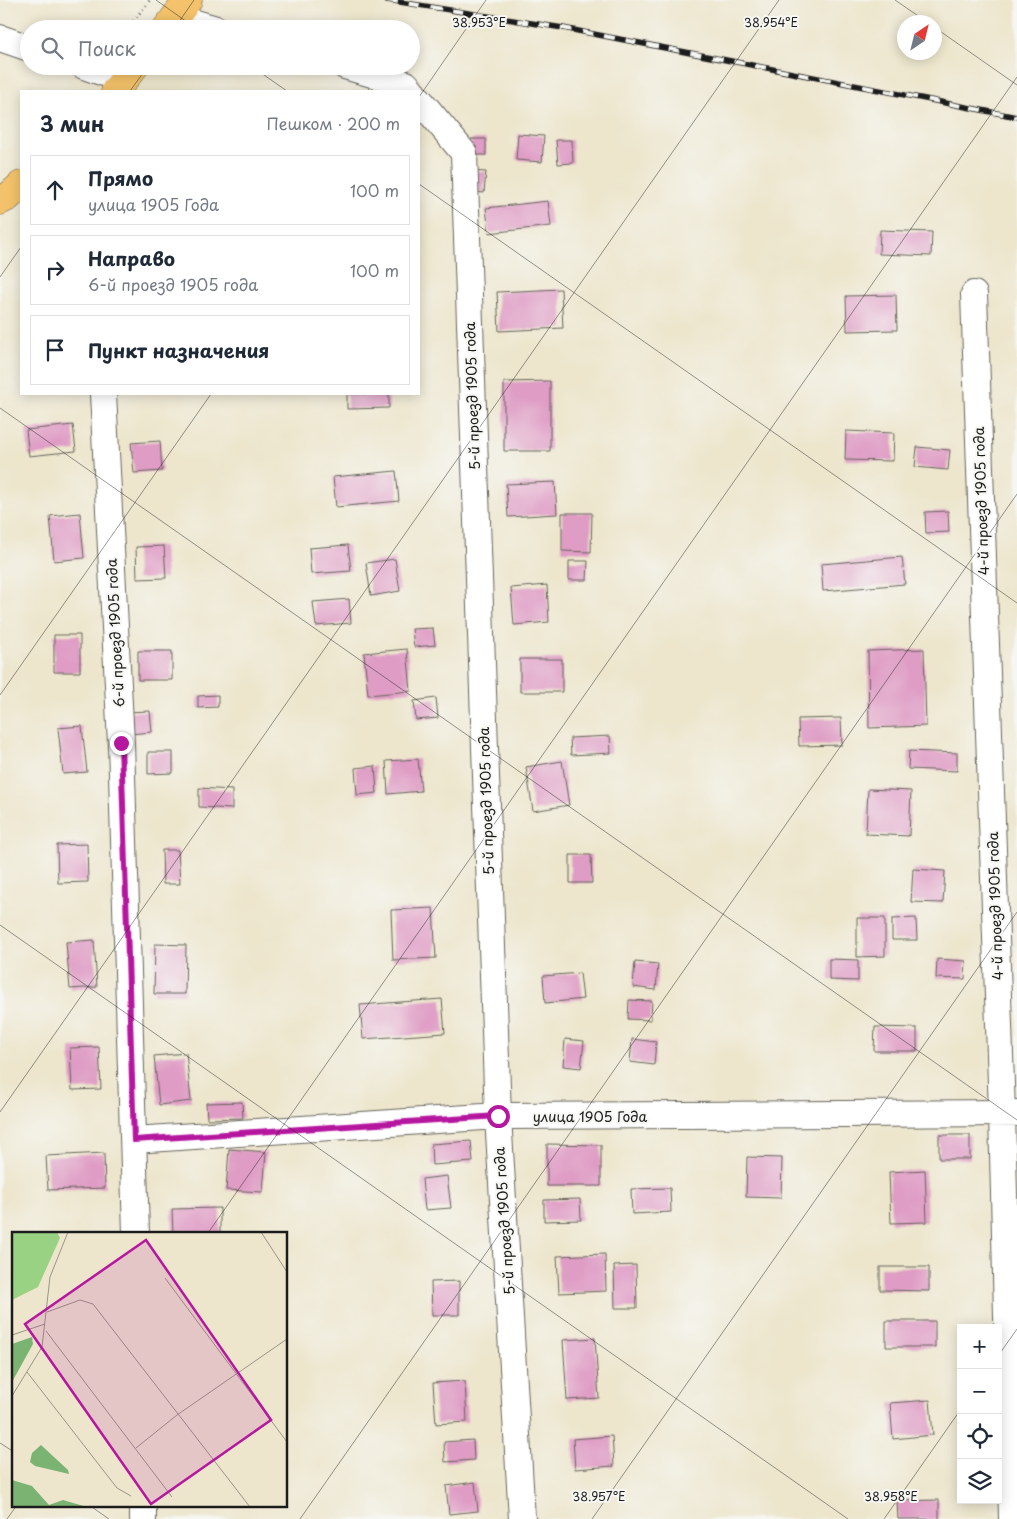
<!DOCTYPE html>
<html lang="ru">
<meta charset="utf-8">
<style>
body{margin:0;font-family:"Playpen Sans",sans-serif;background:#f2f2f3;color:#1f2937}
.controls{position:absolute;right:15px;bottom:15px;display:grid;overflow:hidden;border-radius:0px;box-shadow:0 2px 12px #0003}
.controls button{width:45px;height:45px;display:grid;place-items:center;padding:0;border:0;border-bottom:1px solid #e0e1e3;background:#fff;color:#1f2937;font:25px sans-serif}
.compass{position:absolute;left:897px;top:15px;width:45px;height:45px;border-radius:50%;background:#fff;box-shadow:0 2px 12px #0003;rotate:35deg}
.stop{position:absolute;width:15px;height:15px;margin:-11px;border:4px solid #b5179e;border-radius:50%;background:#fff}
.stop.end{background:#b5179e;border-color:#fff;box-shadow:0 1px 5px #0008}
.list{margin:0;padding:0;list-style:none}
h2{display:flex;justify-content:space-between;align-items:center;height:65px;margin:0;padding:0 20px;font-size:21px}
h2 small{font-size:16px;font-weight:400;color:#747a83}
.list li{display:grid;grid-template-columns:32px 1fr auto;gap:15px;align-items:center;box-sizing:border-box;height:70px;margin:0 10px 10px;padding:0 10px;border:1px solid #e0e1e3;border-radius:0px}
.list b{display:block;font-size:19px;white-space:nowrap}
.list p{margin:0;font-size:16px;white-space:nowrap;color:#747a83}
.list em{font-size:16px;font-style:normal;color:#747a83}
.icon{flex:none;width:28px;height:28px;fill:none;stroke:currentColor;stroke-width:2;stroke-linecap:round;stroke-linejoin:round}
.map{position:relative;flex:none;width:1017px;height:1519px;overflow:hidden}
.search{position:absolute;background:#fff;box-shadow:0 2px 12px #0003;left:20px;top:20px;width:400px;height:55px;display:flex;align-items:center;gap:12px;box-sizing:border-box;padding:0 18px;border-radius:28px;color:#747a83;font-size:19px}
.panel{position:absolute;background:#fff;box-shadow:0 2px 12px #0003;left:20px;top:90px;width:400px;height:305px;border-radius:0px}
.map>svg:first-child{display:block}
.building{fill:#df9cc5}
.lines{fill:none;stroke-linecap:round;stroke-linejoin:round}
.minor-casing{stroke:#65635a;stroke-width:28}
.trunk-casing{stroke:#65635a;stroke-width:29}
.path{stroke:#65635a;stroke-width:3;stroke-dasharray:1 4;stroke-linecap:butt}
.minor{stroke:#fff;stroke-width:26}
.trunk{stroke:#f3c26a;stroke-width:28}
.rail-casing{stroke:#1c1c1c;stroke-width:5.5}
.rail{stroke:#f6f6f2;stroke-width:4;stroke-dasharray:11;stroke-linecap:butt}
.route{stroke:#b5179e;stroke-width:6}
.ticks{fill:none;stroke:#1c1c1c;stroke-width:1;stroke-opacity:0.45}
.labels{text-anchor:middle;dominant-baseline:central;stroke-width:4;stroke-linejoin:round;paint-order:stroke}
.street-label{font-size:14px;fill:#1c1c1c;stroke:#f6f6f2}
.inset-road{fill:none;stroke:#999586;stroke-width:1}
.view{fill:#b5179e;fill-opacity:0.15;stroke:#b5179e;stroke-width:2.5}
.inset-edge{fill:none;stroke:#1c1c1c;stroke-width:2.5}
.ticks-label{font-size:12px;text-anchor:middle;fill:#1c1c1c;stroke:#f6f6f2;stroke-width:4;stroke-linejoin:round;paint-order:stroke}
</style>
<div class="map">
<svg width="1017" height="1519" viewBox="0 0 1017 1519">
<rect width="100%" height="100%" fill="#f6f6f2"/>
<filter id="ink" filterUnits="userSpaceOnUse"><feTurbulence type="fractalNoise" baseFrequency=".02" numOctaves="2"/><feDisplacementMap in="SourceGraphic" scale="10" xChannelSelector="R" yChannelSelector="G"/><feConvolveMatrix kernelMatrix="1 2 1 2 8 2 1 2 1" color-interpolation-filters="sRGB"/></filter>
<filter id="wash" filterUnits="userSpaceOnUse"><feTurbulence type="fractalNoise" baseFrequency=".0096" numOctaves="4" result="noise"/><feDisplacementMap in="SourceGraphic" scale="20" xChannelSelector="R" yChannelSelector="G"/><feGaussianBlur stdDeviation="1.12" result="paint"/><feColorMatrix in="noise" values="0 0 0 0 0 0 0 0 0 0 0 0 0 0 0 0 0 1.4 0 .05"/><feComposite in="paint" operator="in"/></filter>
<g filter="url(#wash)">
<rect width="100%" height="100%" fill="#ede6cd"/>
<g id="blocks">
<path class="building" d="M518,134L544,136L542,162L516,160Z
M471,139H486V155H471Z
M556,140H572L573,163L558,164Z
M470,171L486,172L484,193L468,191Z
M548,201L551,226L489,233L486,208Z
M880,230L932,232L931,256L879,254Z
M561,289L563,328L499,331L497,292Z
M896,295L897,330L847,331L846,296Z
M550,381V451H504V382Z
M347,394H389V408L347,409Z
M73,425L76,451L29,456L26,430Z
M846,431L894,433L893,461L845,460Z
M160,441L162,471L134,473L131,443Z
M917,447L950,450L948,470L915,467Z
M396,471L399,501L336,507L333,477Z
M555,482L557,514L508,517L506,484Z
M948,511L949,532L926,533L925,512Z
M80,513L84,558L54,561L50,516Z
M562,513H592L591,552L562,551Z
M348,545L351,571L311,574L309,548Z
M164,546L166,578L137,579L136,547Z
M902,557L905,584L823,591L821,564Z
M395,559L400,591L371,596L366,563Z
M569,561H588L587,580H569Z
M547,585L549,622L514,625L511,588Z
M349,599L351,623L316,626L313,602Z
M433,628L435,645L414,647L412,629Z
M54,635H80V672H54Z
M407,649L411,691L368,695L364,653Z
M924,649L926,726L869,728L868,651Z
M138,651H172V680H138Z
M520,659H562V692H520Z
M218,695V707L198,708V696Z
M436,698L438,718L416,720L414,701Z
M150,711L152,732L129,734L127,712Z
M841,718L842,745L799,746L798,719Z
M82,726L87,772L63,774L58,728Z
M610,736L611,753L571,755L570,738Z
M909,751L957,753V771L908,769Z
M148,752H173V773L148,774Z
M418,759L421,791L388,794L386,761Z
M562,761L569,805L533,811L526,767Z
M375,766L377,793L357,795L355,768Z
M199,788L232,790V809L199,807Z
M868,789L911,791L909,836L866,834Z
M87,844L88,882L58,883L57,845Z
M162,850H178L180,884H163Z
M570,855H591L592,883H570Z
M913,869L945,871L943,903L911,902Z
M433,908L436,958L393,960L391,910Z
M857,918H885V956L857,957Z
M916,918L917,940H892V919Z
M94,940L97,987L70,989L66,942Z
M155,944L186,945L185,994H154Z
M829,959L858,960V981L829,980Z
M937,959L966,961L965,979L936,978Z
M635,962L658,964L656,990L633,987Z
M580,973L583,999L545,1003L543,976Z
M442,999L445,1033L363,1039L360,1005Z
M629,1000L652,1001L651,1020L628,1019Z
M875,1027L917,1028V1051H874Z
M565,1039L584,1041L581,1068L563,1066Z
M632,1039L656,1042L654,1065L630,1062Z
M99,1047L101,1089L72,1090L70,1048Z
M186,1053L191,1101L159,1105L154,1056Z
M242,1102L243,1118L207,1119L206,1103Z
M939,1135H970V1159H939Z
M471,1141L473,1162L432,1165L431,1144Z
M547,1144L601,1145V1186H547Z
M229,1149L266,1152L263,1192L226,1190Z
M104,1153L105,1188L48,1190L46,1156Z
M747,1157L782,1158L781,1198L746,1197Z
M925,1170L927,1222L891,1223L889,1172Z
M447,1176L451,1208L425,1210L422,1179Z
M670,1188L671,1212L632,1214L631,1189Z
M580,1199L581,1220L544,1221V1200Z
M220,1208V1233H173L172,1209Z
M605,1254L606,1291L559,1293L557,1256Z
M636,1265L637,1308H615L614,1266Z
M880,1267H929V1291L880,1290Z
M459,1281V1315H432L431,1282Z
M886,1321H935V1347H886Z
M595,1338L599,1398L567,1400L563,1340Z
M465,1381L467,1422L436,1424L433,1383Z
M930,1400L933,1435L893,1439L890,1403Z
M612,1436L614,1466L575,1469L573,1439Z
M473,1440L474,1460L445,1462L444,1442Z
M475,1482L478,1511L449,1514L446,1486Z
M939,1500V1519H898L897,1501Z"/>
</g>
</g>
<g filter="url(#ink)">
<use href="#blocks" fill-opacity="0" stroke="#65635a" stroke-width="1"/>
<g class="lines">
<defs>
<path id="minor" d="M175,17L216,29
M0,38L29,48
M84,66L124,80
M345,66L406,84L412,91
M419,99L464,153L498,1116L522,1519
M974,294L1002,1113L1012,1519
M103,394L121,743L136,1233
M134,1140L498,1116L1017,1113
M143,1505V1519"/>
<path id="trunk" d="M166,29L188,0
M115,91L135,66
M0,201L8,197L21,185"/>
</defs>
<use href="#minor" class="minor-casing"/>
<use href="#trunk" class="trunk-casing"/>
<path class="path" d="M127,29L150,0"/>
<use href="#minor" class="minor"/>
<use href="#trunk" class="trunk"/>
<defs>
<path id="rail" d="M387,0L563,28L1017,117"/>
</defs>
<use href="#rail" class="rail-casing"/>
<use href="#rail" class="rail"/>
</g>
</g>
<g class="lines" filter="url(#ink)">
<path class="route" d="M121,743L134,1140L498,1116"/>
</g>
<path class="ticks" d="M156,0L197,29M895,0L927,22M934,27L1017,85M174,29L194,0M251,66L287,91M130,91L148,66M419,97L486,0M419,184L1017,603M0,277L21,247M0,408L1017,1120M0,695L211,394M0,925L848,1519M0,1112L779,0M208,1233L1017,77M998,1356L1017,1329M0,1443L14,1452M89,1505L109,1519M7,1519L17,1505M300,1519L1017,494M592,1519L1017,912M884,1519L961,1409"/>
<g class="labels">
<g class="street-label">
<text transform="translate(472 396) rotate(-92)">5-й проезд 1905 года</text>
<text transform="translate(981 501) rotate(-92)">4-й проезд 1905 года</text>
<text transform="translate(115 633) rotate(-93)">6-й проезд 1905 года</text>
<text transform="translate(486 801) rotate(-92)">5-й проезд 1905 года</text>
<text transform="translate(995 906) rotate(-92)">4-й проезд 1905 года</text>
<text x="590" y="1116">улица 1905 Года</text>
<text transform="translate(504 1221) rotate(-94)">5-й проезд 1905 года</text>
</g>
</g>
<g transform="translate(12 1232)">
<rect width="275" height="275" fill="#ede6cd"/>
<path d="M0,0H45L48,6L26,55L0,68Z" fill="#9ad284"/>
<path d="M20,105L21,112L0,150V112ZM29,213L56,238L57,242L23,234L18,230L20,221ZM0,248L20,254L37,273L51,268L75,275H0Z" fill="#7bb472"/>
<path class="inset-road" d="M249,0L275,40M153,46L275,210M35,80L68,68L81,72L238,275M34,99L160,265M0,103L33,92M15,140L105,256L119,264M0,164L30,115L38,45L56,0M124,216L165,183L275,107"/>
<path class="view" d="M134,8L259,188L139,272L13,92Z"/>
<rect width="275" height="275" class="inset-edge"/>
</g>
<g class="ticks-label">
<text x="479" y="27">38.953°E</text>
<text x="771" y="27">38.954°E</text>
<text x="599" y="1501">38.957°E</text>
<text x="891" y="1501">38.958°E</text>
</g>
</svg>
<div class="controls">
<button>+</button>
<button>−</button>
<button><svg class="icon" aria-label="locate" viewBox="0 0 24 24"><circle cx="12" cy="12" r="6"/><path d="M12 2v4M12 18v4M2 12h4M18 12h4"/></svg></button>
<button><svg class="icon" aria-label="layers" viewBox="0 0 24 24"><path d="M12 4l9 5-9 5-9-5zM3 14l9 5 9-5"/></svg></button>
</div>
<svg class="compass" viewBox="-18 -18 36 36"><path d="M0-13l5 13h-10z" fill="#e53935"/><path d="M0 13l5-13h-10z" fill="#747a83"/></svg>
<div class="stop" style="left:498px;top:1116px"></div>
<div class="stop end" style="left:121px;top:743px"></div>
<div class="search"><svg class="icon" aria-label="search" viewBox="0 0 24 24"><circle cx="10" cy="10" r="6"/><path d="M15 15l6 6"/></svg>Поиск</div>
<section class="panel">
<h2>3 мин<small>Пешком · 200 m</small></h2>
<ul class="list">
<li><svg class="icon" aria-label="ahead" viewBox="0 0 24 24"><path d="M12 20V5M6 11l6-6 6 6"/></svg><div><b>Прямо</b><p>улица 1905 Года</p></div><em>100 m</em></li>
<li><svg class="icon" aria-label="right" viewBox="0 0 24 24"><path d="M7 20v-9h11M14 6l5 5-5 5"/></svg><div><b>Направо</b><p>6-й проезд 1905 года</p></div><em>100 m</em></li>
<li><svg class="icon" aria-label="arrive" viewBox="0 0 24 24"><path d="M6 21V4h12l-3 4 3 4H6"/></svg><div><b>Пункт назначения</b></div></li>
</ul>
</section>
</div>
